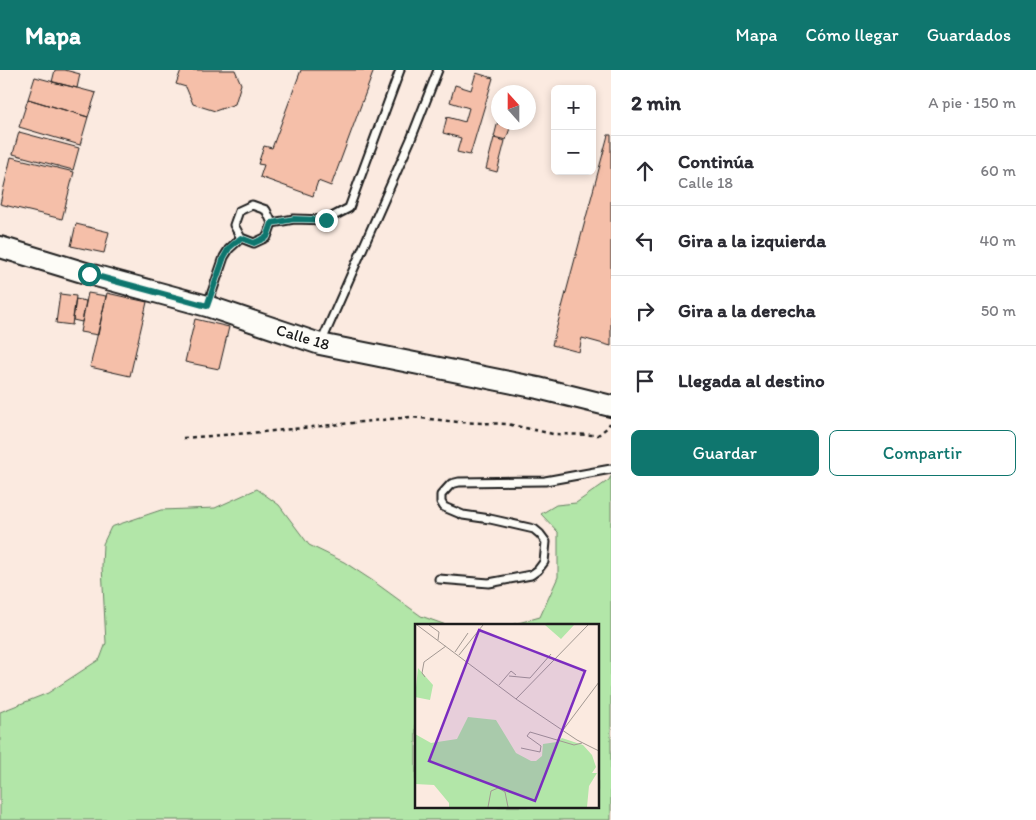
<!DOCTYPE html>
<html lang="es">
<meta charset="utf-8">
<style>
body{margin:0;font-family:Itim,sans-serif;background:#f7f7f7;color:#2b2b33}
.controls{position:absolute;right:15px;top:15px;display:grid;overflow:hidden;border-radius:8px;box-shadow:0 2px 8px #0003}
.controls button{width:45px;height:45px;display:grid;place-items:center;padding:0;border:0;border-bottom:1px solid #e1e1e2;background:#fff;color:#2b2b33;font:25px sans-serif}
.compass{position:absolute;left:491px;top:15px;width:45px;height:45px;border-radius:50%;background:#fff;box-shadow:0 2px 8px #0003;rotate:339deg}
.stop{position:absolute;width:15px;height:15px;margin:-11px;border:4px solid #0f766e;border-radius:50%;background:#fff}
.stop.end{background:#0f766e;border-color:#fff;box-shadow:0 1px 5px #0008}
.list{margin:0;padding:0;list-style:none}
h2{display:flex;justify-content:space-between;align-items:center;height:65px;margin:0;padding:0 20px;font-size:21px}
h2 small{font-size:16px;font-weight:400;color:#7c7c81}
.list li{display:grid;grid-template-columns:32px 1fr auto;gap:15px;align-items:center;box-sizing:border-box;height:70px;padding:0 20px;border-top:1px solid #e1e1e2}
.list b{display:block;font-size:19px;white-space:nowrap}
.list p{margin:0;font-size:16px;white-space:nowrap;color:#7c7c81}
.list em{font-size:16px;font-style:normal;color:#7c7c81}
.actions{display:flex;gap:10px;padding:15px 20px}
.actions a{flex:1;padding:11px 0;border:1px solid #0f766e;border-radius:8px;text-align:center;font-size:18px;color:#0f766e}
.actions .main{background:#0f766e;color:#fff}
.icon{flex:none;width:28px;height:28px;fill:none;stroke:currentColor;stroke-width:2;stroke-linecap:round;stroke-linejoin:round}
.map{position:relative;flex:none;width:611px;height:750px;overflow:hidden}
header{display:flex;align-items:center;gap:30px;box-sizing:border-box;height:70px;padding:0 25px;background:#0f766e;color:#fff}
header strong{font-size:24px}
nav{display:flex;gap:28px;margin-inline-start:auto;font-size:18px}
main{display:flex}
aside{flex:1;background:#fff}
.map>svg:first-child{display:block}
.green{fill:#b2e6a8;stroke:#678162}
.building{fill:#f5bfa9;stroke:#1c1c1c}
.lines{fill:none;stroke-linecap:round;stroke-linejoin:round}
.service-casing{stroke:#1c1c1c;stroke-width:11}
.secondary-casing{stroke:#1c1c1c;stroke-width:24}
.path{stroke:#1c1c1c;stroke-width:2.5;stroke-dasharray:4 4;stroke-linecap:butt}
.service{stroke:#fdfcf7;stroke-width:7}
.secondary{stroke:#fdfcf7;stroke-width:20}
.route{stroke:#0f766e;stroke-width:6}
.labels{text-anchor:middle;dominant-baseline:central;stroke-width:4;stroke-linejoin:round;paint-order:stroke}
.street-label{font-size:16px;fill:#1c1c1c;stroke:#fdfcf7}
.inset-road{fill:none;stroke:#a29892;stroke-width:1}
.view{fill:#7b2cbf;fill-opacity:0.15;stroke:#7b2cbf;stroke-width:2.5}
.inset-edge{fill:none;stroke:#1c1c1c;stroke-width:2.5}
</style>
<header>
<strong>Mapa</strong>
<nav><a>Mapa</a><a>Cómo llegar</a><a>Guardados</a></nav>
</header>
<main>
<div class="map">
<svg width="611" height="750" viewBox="0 0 611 750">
<rect width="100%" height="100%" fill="#fbeae0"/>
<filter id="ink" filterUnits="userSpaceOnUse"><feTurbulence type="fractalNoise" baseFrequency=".02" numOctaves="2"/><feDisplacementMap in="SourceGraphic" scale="10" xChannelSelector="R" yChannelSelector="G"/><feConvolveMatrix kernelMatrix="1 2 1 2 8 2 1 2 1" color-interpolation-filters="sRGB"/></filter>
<g filter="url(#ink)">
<path class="green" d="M611,406V750H0V642L48,623L100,589L106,573L102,496L103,474L111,457L161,440L215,438L257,419L279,435L309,475L344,492L373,511L421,546L446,555H416V736H597V555H511L540,547L558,507V462L541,444L556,435L576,433L609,410Z"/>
<path class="building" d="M55,0H65L80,4L77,18L52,12Z
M181,0H235L241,14L235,34L215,41L193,34L186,17L176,14Z
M301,0H374L331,116L318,111L313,126L260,107L264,95L258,94L264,76L272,78Z
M476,3L493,8L470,85L457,82L461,68L443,63L447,47L465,52L469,38L450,32L455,15L471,20Z
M35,7L96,23L88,47L28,29Z
M28,29L88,47L80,75L19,57Z
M498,51V52H512L506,70L494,67Z
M19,62L79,78L73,100L13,84Z
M608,65H611V276L582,268L579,282L552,275Z
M494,68L505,71L497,102L486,99Z
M11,87L74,102L62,149L0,134Z
M76,154L109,162L104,183L71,176Z
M88,223L106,226L98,265L80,262Z
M107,223L147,232L130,306L90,297Z
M60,224L76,226L72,255L56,253Z
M76,229L86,231L82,252L73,250Z
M195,249L229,257L219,299L185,292Z"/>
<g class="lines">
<defs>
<path id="service" d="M252,135L266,140L272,153L267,167L254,173L241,168L234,155L239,141Z
M272,153L294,149L326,150L349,138L400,0
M208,234L224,187L229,179L241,168
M321,273L411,69L438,0
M439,509L489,513L531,505L538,500L544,492L546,472L540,464L534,459L490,449L463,445L444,437L441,432V425L451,414L459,412L545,411L611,399"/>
<path id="secondary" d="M0,177L89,204L207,236L320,274L538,318L611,336"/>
</defs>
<use href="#service" class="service-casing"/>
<use href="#secondary" class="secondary-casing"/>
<path class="path" d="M183,368L263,362L411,347L458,352L507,354L553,364L598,365L608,357L610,353"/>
<use href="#service" class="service"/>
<use href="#secondary" class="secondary"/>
</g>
</g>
<g class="lines" filter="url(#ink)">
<path class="route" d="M89,204L207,236L224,187L229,178L241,168L254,173L267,167L272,153L294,149L326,150"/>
</g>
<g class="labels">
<g class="street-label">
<text transform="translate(303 267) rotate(17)">Calle 18</text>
</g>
</g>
<g transform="translate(415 554)">
<rect width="184" height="184" fill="#fbeae0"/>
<path d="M130,1H159L146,15ZM3,44L18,61L15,76L0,73ZM53,93L81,96L101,129L116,137H121L127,132L128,120L142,118L147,114L168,121L177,131L181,143L177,149H182L174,162L172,183H34V179L19,161L0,160V110L16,119L42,115Z" fill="#b2e6a8"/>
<path class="inset-road" d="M2,1L101,75L162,116L184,127M14,1L24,8L23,16M40,28L53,9M44,31L68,1M94,52L115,54L136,30M10,53L7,49L9,38L31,22M84,61L96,47L101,51M101,75L173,1M148,106L184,58M106,124L125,128L126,122L112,112L115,108L159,121L167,119M73,183L76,167L83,164L90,168L93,183"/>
<path class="view" d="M64,6L170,47L120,177L14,137Z"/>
<rect width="184" height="184" class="inset-edge"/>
</g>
</svg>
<div class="controls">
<button>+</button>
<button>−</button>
</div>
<svg class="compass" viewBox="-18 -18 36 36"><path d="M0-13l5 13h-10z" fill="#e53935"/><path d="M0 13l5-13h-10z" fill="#7c7c81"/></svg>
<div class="stop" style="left:89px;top:204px"></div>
<div class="stop end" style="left:326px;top:150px"></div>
</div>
<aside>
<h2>2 min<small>A pie · 150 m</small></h2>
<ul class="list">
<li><svg class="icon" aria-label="ahead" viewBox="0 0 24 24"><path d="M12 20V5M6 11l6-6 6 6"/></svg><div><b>Continúa</b><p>Calle 18</p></div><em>60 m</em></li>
<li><svg class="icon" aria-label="left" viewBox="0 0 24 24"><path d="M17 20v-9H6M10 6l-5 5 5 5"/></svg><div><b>Gira a la izquierda</b></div><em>40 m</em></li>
<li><svg class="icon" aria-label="right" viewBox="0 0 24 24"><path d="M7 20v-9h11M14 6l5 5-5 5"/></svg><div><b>Gira a la derecha</b></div><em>50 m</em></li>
<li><svg class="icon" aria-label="arrive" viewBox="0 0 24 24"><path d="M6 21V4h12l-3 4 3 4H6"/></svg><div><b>Llegada al destino</b></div></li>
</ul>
<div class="actions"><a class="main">Guardar</a><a>Compartir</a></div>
</aside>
</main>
